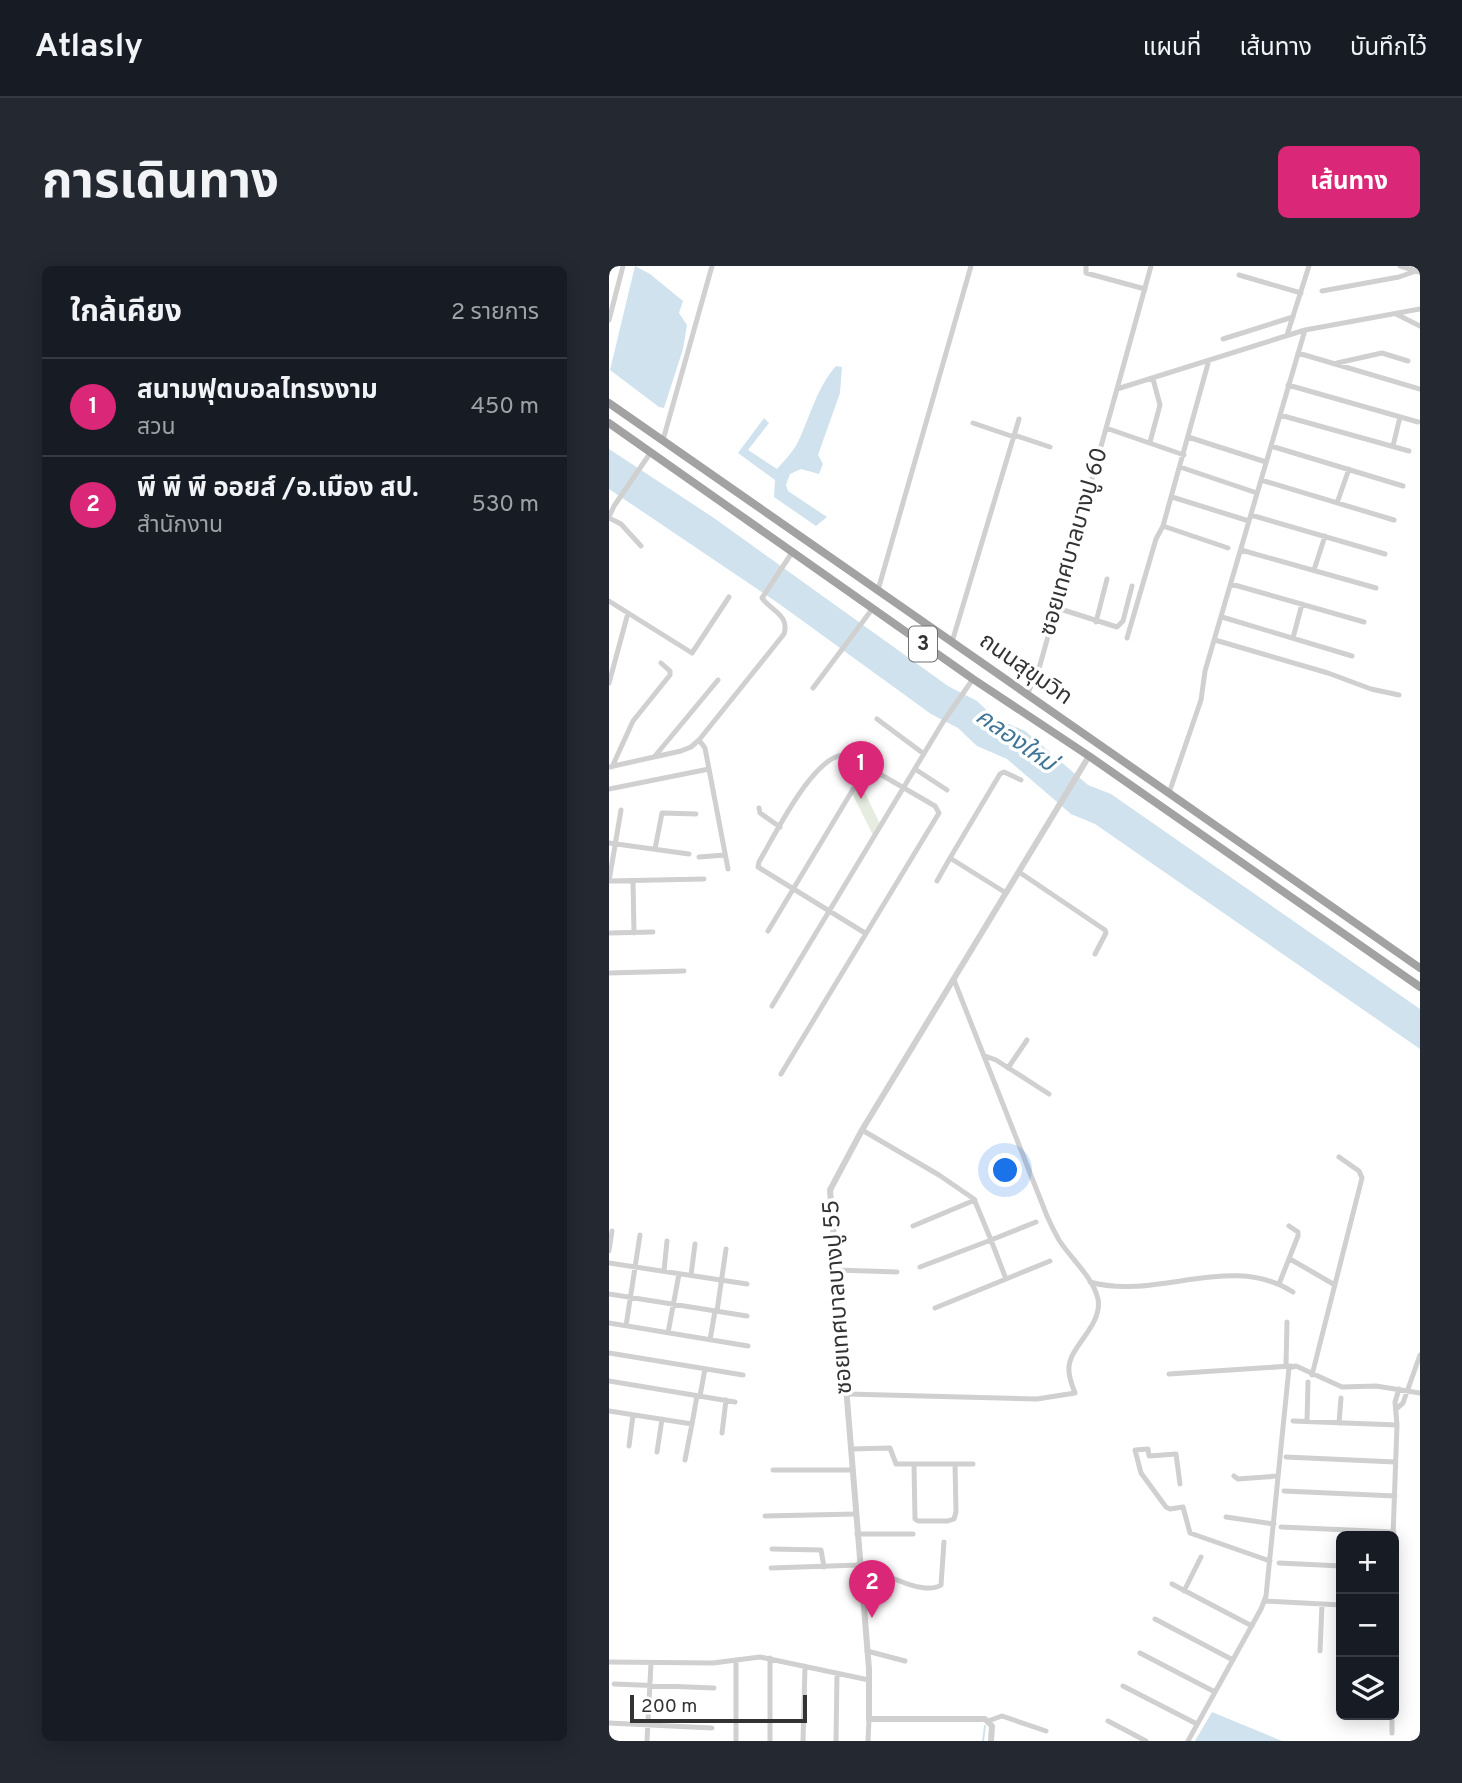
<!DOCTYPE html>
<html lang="th">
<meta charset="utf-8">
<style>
body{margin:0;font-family:Overpass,"Noto Sans Thai",sans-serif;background:#242831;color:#f1f3f6}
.controls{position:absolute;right:21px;bottom:21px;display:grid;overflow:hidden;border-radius:10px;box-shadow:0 4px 18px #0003}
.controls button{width:63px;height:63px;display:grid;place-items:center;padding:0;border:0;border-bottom:2px solid #363941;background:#171b24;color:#f1f3f6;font:35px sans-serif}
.scale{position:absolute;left:21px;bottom:18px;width:177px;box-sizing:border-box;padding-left:7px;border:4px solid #333;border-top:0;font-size:19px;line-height:24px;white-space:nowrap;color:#333;-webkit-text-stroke:5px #fff;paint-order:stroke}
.you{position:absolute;left:397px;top:905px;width:24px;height:24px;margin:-18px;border:5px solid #fff;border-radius:50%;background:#1a73e8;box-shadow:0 0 0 10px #1a73e833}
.badge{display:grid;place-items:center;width:46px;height:46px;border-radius:50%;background:#db2777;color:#fff;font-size:23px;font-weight:700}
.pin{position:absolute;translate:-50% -58px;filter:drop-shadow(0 2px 4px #0008)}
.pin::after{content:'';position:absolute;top:37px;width:24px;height:21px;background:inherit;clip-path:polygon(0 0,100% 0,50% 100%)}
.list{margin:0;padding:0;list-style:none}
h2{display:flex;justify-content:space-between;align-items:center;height:91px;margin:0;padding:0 28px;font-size:30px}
h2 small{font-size:23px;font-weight:400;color:#9ea1a6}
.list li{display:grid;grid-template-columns:46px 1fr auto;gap:21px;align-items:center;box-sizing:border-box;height:98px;padding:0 28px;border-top:2px solid #363941}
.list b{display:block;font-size:26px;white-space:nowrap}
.list p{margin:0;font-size:23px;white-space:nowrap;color:#9ea1a6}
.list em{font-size:23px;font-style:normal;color:#9ea1a6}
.icon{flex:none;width:38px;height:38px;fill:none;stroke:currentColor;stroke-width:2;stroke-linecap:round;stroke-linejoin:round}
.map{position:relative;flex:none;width:811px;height:1475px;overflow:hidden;border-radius:10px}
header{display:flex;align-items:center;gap:42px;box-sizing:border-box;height:98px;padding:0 35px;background:#171b24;border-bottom:2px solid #363941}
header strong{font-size:33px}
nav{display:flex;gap:38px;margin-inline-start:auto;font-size:24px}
.intro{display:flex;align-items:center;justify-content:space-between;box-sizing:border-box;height:168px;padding:0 42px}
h1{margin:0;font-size:49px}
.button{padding:18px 32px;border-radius:10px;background:#db2777;color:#fff;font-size:24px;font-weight:700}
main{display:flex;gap:42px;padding:0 42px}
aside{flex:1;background:#171b24;border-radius:10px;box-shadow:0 4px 18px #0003}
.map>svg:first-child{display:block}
.green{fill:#e6ecdf}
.water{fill:#cfe2ee}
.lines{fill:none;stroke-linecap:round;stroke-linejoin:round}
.stream{stroke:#cfe2ee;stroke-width:2}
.minor{stroke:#d0d0d0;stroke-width:5}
.tertiary{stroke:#d0d0d0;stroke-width:6}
.trunk{stroke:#a2a2a2;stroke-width:8}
.labels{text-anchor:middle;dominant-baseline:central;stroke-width:7;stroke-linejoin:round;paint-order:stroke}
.shield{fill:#fff;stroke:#707070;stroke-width:2}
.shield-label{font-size:21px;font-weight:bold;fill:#333}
.street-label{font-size:23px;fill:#333;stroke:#fff}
.water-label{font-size:24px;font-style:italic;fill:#3f7597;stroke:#fff}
</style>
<header>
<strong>Atlasly</strong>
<nav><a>แผนที่</a><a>เส้นทาง</a><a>บันทึกไว้</a></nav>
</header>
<div class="intro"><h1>การเดินทาง</h1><a class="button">เส้นทาง</a></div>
<main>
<aside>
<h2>ใกล้เคียง<small>2 รายการ</small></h2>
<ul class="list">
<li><span class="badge">1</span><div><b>สนามฟุตบอลไทรงงาม</b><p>สวน</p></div><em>450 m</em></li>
<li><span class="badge">2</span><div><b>พี พี พี ออยส์ /อ.เมือง สป.</b><p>สำนักงาน</p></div><em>530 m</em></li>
</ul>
</aside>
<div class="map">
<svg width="811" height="1475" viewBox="0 0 811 1475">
<rect width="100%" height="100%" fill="#fff"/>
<path class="green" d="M250,515L272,560L265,571L243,527Z"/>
<path class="water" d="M26,0L41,8L74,35L70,47L78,59L74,83L55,142L50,141L1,104Z
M227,100L233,101L231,127L209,189L214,198L210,208L192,203L181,208L177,219L179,225L218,251L207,260L165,231L166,214L129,187L155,152L160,157L139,184L168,203C175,195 184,186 189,176C201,151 208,121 227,100Z
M0,183L105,252L339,420L368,435L386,452L416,465L479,519L502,528L811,743V783L486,558L462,548L398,493L368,480L349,462L322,448L169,337L0,223Z
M603,1446L673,1475H586Z"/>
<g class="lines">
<path class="stream" d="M374,1475L376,1460"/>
<path class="minor" d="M477,0V7L536,23
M791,0L811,6
M630,9L692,27
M713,25L790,11L807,5
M787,48L811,60
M0,54L14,0
M678,69L700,0
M614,73L684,51
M689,87L811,123
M728,97L773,87L799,95
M679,119L809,156
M508,123L542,0
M671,149L800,185
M364,157L405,171
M497,162L575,189
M405,169L441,181
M579,171L657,196
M54,174L103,0
M541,176L551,139L544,113
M662,180L794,220
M784,180L791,151
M571,201L648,227
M652,214L785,254
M563,231L640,255
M728,237L740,203
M642,249L776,288
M0,251L5,240L42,186
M0,252L12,258L32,280
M554,260L619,282
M632,284L767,322
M705,304L716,270
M622,318L755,356
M269,324L362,0
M0,335L83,387L120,331
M448,342L508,361L514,355L523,320
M613,351L743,390
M487,356L498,313
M518,372L547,273L554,260L600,94
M684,372L693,338
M606,374L719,407L762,423L790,429
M343,376L410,153
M0,417L19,347
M204,422L264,342
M418,429L431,399L508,123L696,64L811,43
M268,453L315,488
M90,474L96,482L100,503
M46,490L109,414
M0,501L72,485L82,481L90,474L175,368C181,349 162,345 153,332L184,285
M3,501L24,455L61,409V405L52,397
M306,503L338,524
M0,523L100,503L119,603
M560,527L592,434L596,405L696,64
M150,542L151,547L171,561
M0,577L80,588
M46,583L53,547L87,548
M90,591L116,589
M341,592L391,508L395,506L412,514
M410,606L496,664L497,667L486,688
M0,615L95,613
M0,615L12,544
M24,615L25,667
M328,615L341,592L397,627
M159,665L258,500
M0,667L44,666
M0,707L75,705
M163,740L334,456L364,413
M376,790L387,794L440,828
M399,802L418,774
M172,808L330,547L326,540L238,489C206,485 165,571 150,596L149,601L256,667
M253,864L330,909L365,933L382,974L427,956
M304,960L366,934
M0,985L3,965
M681,993L726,1019
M0,997L138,1018
M311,1001L382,974L397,1013
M228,1004L288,1006
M55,1005L58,975
M82,1009L86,978
M481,1016C547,1035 622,986 684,1026
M670,1018L689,970V966L680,960
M0,1028L138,1050
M326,1042L441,995
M108,1045L117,983
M0,1057L139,1080
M17,1060L31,969
M59,1067L70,1008
M101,1074L106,1045
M0,1087L134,1109
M677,1099L678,1056
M560,1108L682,1100
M703,1109L753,912L750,905L730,891
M0,1115L126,1136
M238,1128L428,1133L466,1127C463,1119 459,1110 460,1101C461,1080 494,1059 489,1033C484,1011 462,993 450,974C446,967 442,959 438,950L345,714
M91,1130L96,1103
M787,1143L794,1137L811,1089
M0,1145L83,1158L88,1130
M684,1155L788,1159
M698,1155L699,1116
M730,1157L732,1132
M113,1167L117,1134
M20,1180L24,1149
M242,1183L281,1182L287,1198H364
M48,1186L53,1153
M677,1191L786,1196
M76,1194L83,1158
M305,1198L306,1253L309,1255H339L345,1253L347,1246L346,1198
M164,1204H243
M625,1210L629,1213L669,1210
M571,1218L567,1188L540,1190L539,1183L526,1184L532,1207L557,1241L561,1243L574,1241L581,1267L661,1295
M675,1225L786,1230
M156,1250L247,1248
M617,1251L665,1258
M672,1261L785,1266
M248,1268H304
M784,1270L788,1159L786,1136L790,1123
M163,1283L212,1284L215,1301
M250,1297C270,1305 314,1331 332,1319L335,1276
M670,1297L732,1300
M162,1302L250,1299
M563,1318L643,1360
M575,1325L592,1291
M655,1335L732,1339
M546,1353L624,1394
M258,1385L296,1395
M711,1385L713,1338
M531,1387L606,1426
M127,1394V1475
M0,1396L104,1397L151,1391L260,1414
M5,1418L105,1422
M514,1420L588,1458
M379,1455L393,1450L437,1465
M499,1455L537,1475
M0,1457L103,1462
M783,1467V1449
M38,1475L42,1397
M161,1475V1392
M194,1475L196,1400
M227,1475L228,1407
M259,1475L260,1453
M579,1475L652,1343L657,1330L680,1102L687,1100L733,1121L767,1120L811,1127"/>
<path class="tertiary" d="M382,1475L383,1460L376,1453H260V1403L221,924L253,864L480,490"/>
<path class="trunk" d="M0,137L811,702
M0,157L364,413L480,490L811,721"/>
</g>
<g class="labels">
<rect class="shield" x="300" y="360.5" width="28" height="35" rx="5"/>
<g class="shield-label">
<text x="314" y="378">3</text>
</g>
<g class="street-label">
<text transform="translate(466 276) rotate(-74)">ซอยเทศบาลบางปู 60</text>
<text transform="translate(416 404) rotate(35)">ถนนสุขุมวิท</text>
<text transform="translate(230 1031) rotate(-94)">ซอยเทศบาลบางปู 55</text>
</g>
<g class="water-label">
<text transform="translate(406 475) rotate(35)">คลองใหม่</text>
</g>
</g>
</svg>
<div class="controls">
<button>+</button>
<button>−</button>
<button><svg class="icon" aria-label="layers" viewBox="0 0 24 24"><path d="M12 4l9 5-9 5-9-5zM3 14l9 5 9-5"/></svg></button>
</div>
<div class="scale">200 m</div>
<div class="you"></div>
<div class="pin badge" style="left:252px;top:533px">1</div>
<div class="pin badge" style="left:263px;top:1352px">2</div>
</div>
</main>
